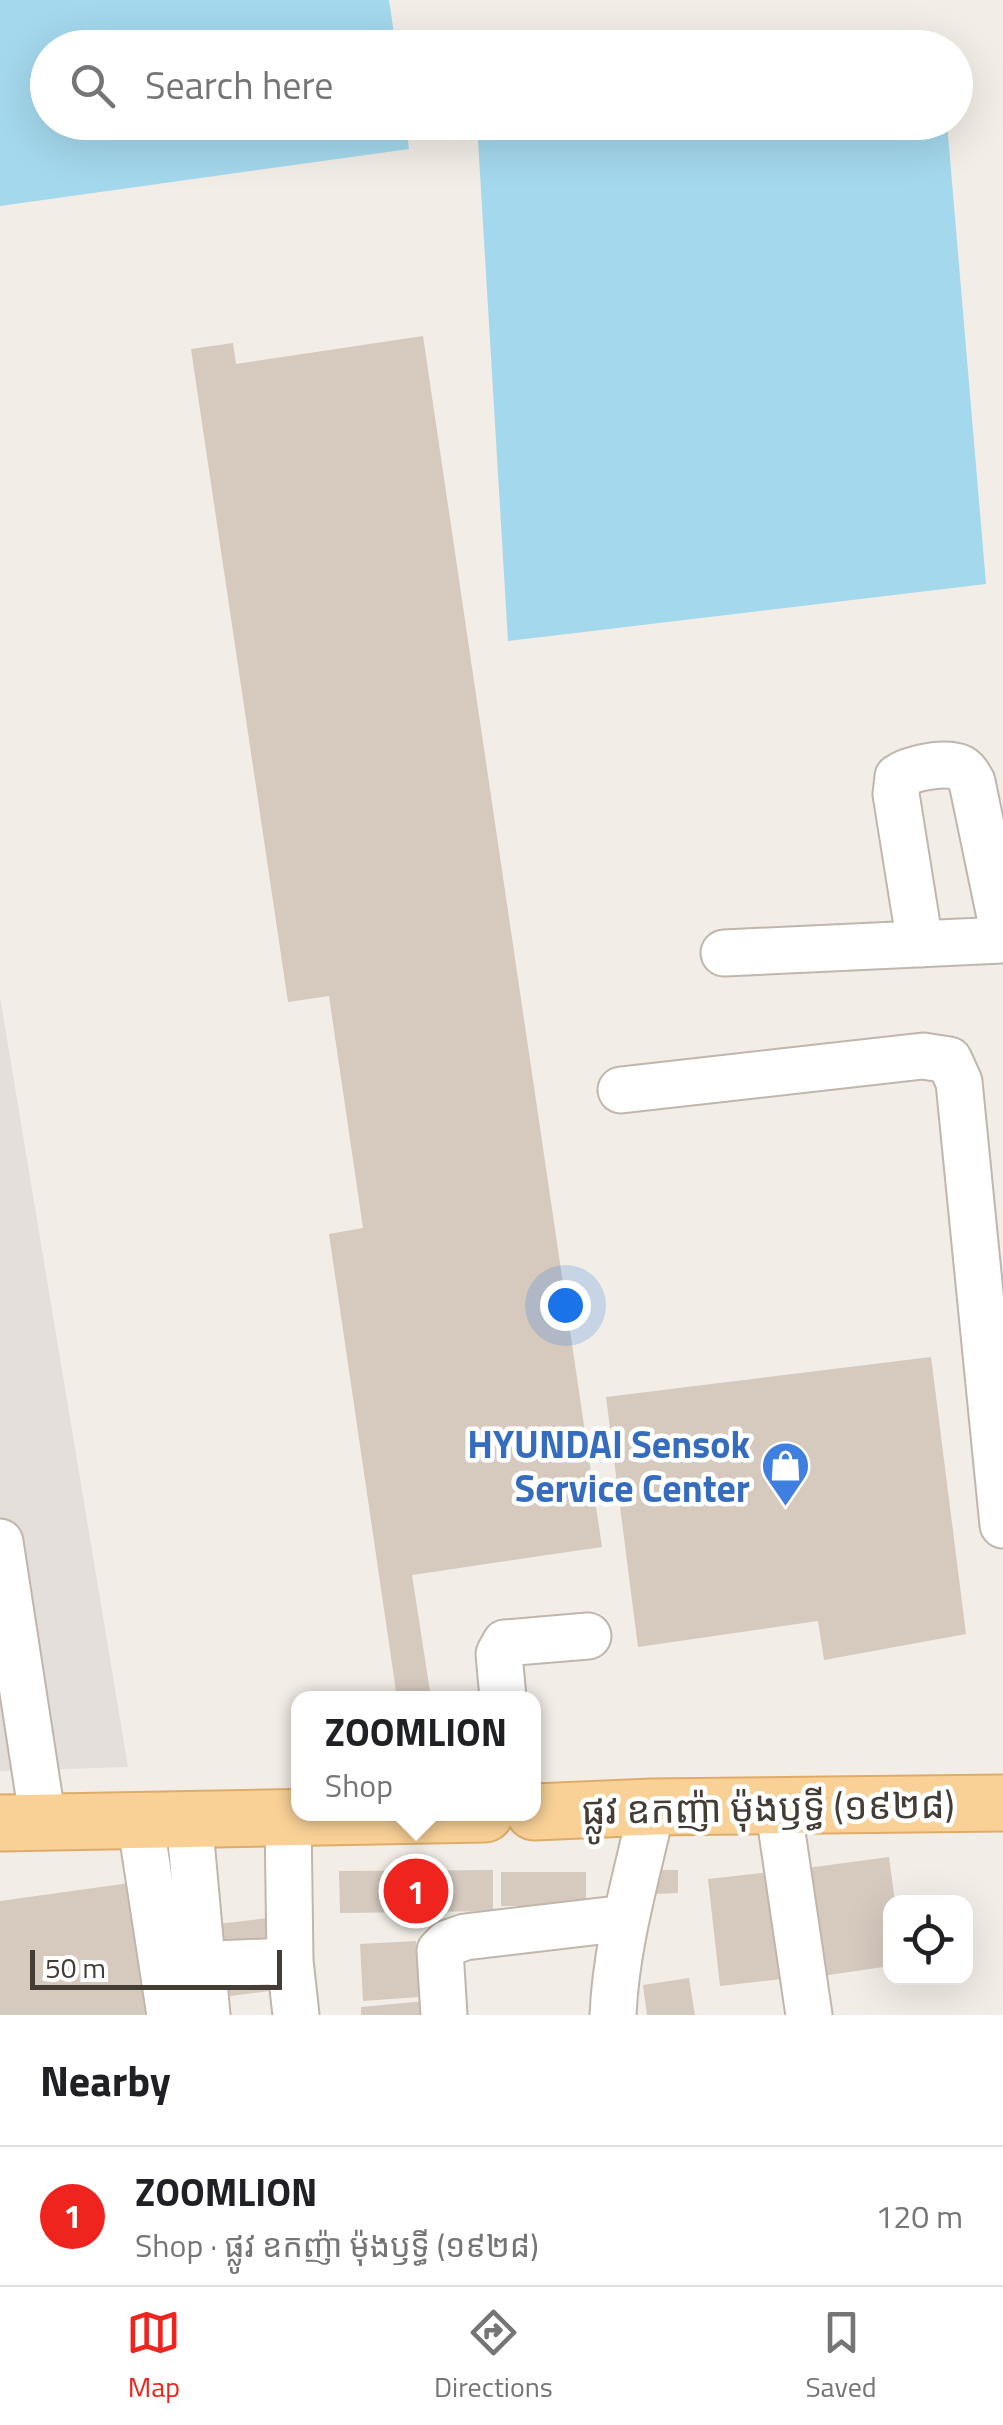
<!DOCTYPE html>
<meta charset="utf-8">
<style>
body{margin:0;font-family:"Titillium Web","Noto Sans Khmer",sans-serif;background:#f6f6f6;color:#202124}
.controls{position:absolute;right:30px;bottom:30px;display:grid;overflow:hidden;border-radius:20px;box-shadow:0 10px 40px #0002}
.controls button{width:90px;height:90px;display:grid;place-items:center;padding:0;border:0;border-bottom:2px solid #e0e0e0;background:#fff;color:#202124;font:50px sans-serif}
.scale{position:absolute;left:30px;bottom:25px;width:252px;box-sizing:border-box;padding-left:10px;border:5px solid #443d35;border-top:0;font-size:28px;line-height:35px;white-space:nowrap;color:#443d35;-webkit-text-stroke:8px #fff;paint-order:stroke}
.you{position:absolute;left:565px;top:1305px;width:35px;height:35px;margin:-25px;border:8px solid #fff;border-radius:50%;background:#1a73e8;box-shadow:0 0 0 15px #1a73e833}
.badge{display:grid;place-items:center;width:65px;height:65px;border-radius:50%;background:#f0241f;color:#fff;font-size:32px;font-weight:700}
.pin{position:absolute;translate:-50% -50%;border:5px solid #fff;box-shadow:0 2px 10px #0006}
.popup{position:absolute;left:291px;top:1691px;width:250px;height:130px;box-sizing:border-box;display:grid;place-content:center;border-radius:20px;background:#fff;filter:drop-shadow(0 2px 8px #0005);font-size:32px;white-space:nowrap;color:#757577}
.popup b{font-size:38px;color:#202124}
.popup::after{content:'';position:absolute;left:50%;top:100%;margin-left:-20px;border:20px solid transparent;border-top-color:#fff}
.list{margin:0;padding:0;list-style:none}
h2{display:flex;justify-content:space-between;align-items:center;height:130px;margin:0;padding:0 40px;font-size:42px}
h2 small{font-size:32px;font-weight:400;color:#757577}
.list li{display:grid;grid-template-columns:65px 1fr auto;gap:30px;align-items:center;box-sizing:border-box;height:140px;padding:0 40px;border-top:2px solid #e0e0e0}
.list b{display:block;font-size:38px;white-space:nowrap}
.list p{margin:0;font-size:32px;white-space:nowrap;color:#757577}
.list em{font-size:32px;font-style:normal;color:#757577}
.icon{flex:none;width:55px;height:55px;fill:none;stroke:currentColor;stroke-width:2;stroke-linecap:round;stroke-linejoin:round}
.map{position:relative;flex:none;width:1003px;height:2015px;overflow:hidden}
.search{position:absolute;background:#fff;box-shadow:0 10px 40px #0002;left:30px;right:30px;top:30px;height:110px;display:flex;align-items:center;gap:25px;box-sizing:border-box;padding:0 35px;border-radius:55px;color:#757577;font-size:38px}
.sheet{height:270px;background:#fff}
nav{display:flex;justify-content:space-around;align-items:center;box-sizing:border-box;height:140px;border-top:2px solid #e0e0e0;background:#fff;font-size:28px;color:#757577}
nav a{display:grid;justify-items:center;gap:5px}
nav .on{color:#f0241f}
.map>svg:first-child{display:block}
.industrial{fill:#e4dfdb}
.water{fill:#a4d8ed}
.building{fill:#d6cabf}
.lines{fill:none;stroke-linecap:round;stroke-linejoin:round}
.minor-casing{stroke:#c0b6ac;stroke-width:49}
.major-casing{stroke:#deac68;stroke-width:59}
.minor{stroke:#fff;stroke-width:45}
.major{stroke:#f9d197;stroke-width:55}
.labels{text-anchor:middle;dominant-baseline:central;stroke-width:9;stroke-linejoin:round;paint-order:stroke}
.shop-label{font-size:38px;font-weight:bold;fill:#366cbe;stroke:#fff;text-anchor:end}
.street-label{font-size:38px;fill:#443d35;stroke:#fff}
</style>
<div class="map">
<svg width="1003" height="2015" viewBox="0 0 1003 2015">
<rect width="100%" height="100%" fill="#f2ede6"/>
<path class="industrial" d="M0,997L128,1767L0,1771Z"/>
<path class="water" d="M0,0H389L396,47L48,48V122L406,123L409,149L0,206Z
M571,122L947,123L986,584L508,641L478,140Z"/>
<path class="building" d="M423,336L602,1547L412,1575L431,1698H397L329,1234L363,1228L329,996L288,1002L191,349L233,343L236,364Z
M931,1357L966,1634L824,1660L818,1621L638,1647L606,1397Z
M889,1857L895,1902H890V1966L822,1976L807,1868Z
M493,1870V1911L340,1913L339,1871Z
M656,1870H678V1893L657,1894Z
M501,1872H586V1906H501Z
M770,1872L783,1979L720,1986L708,1879Z
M144,1881L159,2015H0V1901Z
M267,1918L277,1990L230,1996L219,1924Z
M416,1941L419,1997L363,2001L360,1944Z
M689,1978L695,2015H647L643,1985Z
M425,2001L426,2015H361V2007Z"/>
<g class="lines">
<defs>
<path id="minor" d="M920,944L896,794L898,777C911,768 939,763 955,766C964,767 968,775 972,782L1003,931
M724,953L1003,940
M621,1090L923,1056L949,1060L959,1082L1003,1525
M0,1542L43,1822
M503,1698L499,1654L505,1643L588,1636
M778,1805L809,2015
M189,1819L207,2015
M140,1820L170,2015
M290,1961L296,2015
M163,1966L290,1961L288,1817
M444,2015L440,1951L448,1943L465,1937L626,1918
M613,2015C616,1944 637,1875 652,1807"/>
<path id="major" d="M534,1812L652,1807L1003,1803
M0,1823L485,1814"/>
</defs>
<use href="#minor" class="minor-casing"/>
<use href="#major" class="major-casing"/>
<use href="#minor" class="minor"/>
<use href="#major" class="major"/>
</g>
<defs>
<symbol id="shop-pin" viewBox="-11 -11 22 30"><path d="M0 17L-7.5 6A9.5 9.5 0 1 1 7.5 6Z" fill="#3f7fe0" stroke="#fff"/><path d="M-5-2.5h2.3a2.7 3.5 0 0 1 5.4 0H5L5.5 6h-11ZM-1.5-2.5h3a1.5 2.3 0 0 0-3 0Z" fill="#fff"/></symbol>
</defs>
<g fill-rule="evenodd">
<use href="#shop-pin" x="758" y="1438" width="55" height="75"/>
</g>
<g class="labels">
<g class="shop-label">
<text x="750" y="1444">HYUNDAI Sensok<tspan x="750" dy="44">Service Center</tspan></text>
</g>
<g class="street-label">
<text transform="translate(768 1807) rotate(-1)">ផ្លូវ ឧកញ៉ា ម៉ុងឫទ្ធី (១៩២៨)</text>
</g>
</g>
</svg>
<div class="controls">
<button><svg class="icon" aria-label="locate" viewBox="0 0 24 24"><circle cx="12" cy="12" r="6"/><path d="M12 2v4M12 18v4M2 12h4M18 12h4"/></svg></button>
</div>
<div class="scale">50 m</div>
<div class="you"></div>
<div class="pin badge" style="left:416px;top:1891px">1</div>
<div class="popup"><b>ZOOMLION</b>Shop</div>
<div class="search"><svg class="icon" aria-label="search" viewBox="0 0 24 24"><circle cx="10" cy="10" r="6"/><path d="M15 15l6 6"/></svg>Search here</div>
</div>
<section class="sheet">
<h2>Nearby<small></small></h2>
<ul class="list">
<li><span class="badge">1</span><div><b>ZOOMLION</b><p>Shop · ផ្លូវ ឧកញ៉ា ម៉ុងឫទ្ធី (១៩២៨)</p></div><em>120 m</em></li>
</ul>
</section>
<nav>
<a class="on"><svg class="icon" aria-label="map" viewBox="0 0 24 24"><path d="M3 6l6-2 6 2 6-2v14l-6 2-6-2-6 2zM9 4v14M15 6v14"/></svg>Map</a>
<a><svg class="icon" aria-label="directions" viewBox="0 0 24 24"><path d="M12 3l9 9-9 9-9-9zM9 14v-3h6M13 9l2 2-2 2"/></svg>Directions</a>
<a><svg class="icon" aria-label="saved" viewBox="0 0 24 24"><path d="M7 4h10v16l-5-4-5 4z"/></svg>Saved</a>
</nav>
